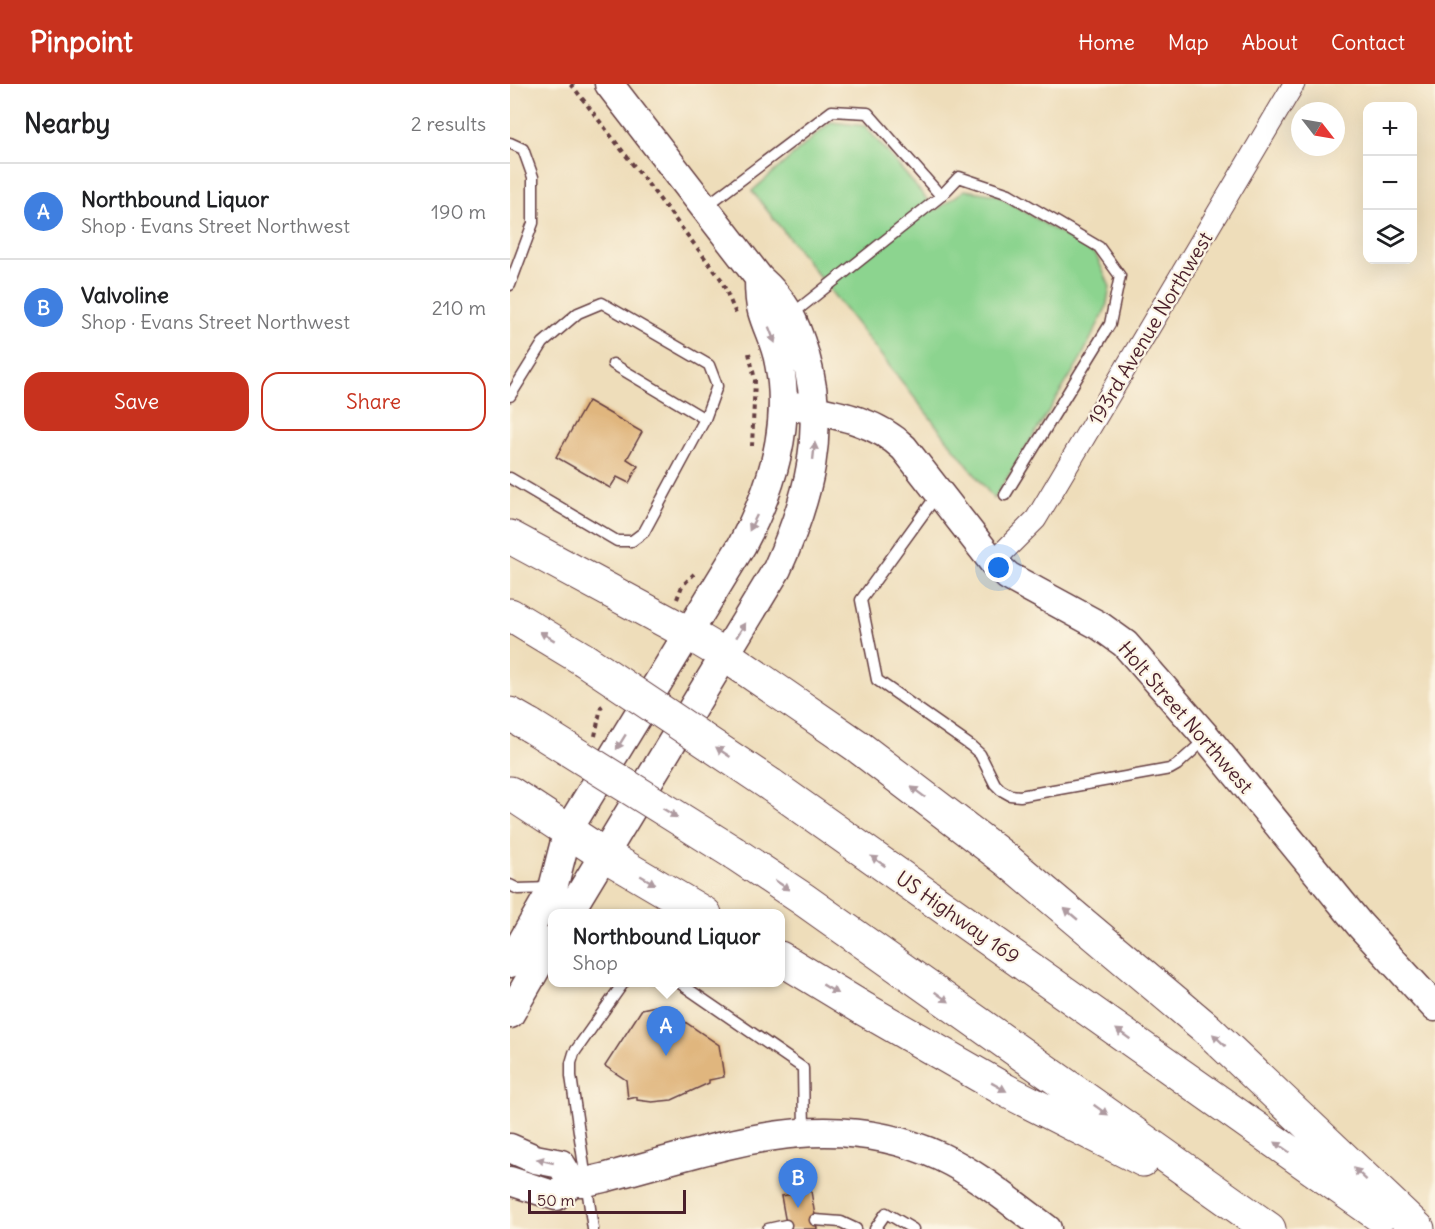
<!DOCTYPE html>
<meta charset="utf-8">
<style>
body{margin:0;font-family:Delius,sans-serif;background:#f2f2f2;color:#202124}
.controls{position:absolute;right:18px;top:18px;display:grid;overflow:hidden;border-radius:12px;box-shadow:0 6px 24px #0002}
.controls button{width:54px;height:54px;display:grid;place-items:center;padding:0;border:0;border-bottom:2px solid #e0e0e0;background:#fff;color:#202124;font:30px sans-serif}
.compass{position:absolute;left:781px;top:18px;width:54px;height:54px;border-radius:50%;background:#fff;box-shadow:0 6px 24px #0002;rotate:121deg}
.scale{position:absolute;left:18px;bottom:15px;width:158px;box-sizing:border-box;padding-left:6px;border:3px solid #4a1f2b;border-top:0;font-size:16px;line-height:21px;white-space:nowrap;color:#4a1f2b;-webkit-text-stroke:4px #fcf5e5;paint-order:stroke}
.you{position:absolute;left:489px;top:484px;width:21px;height:21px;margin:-15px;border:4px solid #fff;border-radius:50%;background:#1a73e8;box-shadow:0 0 0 9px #1a73e833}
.badge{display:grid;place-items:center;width:39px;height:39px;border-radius:50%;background:#c8321e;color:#fff;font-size:20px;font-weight:700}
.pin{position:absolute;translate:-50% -50px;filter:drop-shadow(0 2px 3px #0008)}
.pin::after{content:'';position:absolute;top:32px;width:21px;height:18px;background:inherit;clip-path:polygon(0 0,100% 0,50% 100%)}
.popup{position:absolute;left:38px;top:825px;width:237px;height:78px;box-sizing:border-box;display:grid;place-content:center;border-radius:12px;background:#fff;filter:drop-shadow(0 2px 4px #0005);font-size:20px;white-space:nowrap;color:#757577}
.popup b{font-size:22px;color:#202124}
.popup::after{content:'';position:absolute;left:50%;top:100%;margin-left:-12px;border:12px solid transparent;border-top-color:#fff}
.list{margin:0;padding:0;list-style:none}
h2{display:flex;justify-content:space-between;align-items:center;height:78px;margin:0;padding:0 24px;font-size:26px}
h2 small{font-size:20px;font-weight:400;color:#757577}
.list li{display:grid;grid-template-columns:39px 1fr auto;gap:18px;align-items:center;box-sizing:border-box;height:96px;padding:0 24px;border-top:2px solid #e0e0e0}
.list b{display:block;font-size:22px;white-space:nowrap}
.list p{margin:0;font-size:20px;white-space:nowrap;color:#757577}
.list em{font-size:20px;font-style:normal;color:#757577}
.actions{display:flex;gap:12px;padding:18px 24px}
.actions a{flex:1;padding:14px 0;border:2px solid #c8321e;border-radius:18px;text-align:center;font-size:21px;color:#c8321e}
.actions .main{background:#c8321e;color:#fff}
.icon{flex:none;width:33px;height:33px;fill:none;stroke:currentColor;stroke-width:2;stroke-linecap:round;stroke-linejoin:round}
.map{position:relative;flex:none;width:925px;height:1145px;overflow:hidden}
header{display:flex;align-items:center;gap:36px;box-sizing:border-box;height:84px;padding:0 30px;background:#c8321e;color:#fff}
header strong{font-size:28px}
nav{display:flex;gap:33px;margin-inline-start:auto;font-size:21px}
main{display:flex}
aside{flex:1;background:#fff}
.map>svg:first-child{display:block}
.green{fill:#8cd48f;stroke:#6b7a5d;stroke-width:1.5}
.building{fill:#e0b67e}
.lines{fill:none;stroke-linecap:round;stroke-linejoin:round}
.lane-casing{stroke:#633c40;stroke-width:13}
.street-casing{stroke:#633c40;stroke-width:23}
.secondary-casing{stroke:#633c40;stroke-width:31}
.highway-casing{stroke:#633c40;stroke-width:35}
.path{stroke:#633c40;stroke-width:4;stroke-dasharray:4.5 4.5;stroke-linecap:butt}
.lane{stroke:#fff;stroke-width:10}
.street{stroke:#fff;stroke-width:21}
.secondary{stroke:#fff;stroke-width:28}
.highway{stroke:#fff;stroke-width:33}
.highway-bridge-casing{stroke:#633c40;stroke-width:35;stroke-linecap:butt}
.highway-bridge{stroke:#fff;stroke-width:33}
.oneway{fill:#ae9aa0}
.labels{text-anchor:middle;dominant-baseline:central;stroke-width:4.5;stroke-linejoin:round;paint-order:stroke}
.street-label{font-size:20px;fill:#4a1f2b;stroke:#fcf5e5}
</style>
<header>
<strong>Pinpoint</strong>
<nav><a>Home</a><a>Map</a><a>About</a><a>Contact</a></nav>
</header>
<main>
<aside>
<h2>Nearby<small>2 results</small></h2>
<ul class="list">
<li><span class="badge" style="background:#3f7fe0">A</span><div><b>Northbound Liquor</b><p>Shop · Evans Street Northwest</p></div><em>190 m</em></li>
<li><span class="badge" style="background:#3f7fe0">B</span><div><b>Valvoline</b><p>Shop · Evans Street Northwest</p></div><em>210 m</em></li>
</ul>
<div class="actions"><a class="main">Save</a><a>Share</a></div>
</aside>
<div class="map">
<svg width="925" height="1145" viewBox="0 0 925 1145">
<rect width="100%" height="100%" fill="#fcf5e5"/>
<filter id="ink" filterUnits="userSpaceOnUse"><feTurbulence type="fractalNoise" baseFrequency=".0167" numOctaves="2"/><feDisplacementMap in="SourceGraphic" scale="12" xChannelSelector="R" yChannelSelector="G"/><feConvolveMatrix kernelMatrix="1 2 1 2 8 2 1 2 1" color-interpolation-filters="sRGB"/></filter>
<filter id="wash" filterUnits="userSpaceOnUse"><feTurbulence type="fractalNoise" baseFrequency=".008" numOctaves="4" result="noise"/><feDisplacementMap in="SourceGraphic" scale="24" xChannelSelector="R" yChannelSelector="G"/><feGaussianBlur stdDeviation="1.35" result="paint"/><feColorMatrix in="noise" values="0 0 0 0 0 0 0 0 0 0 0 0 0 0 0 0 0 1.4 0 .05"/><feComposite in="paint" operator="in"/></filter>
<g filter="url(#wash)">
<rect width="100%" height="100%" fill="#eeddba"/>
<path class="green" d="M321,38L355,42L426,126L455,106L487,111L586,171L600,203L596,224L569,278L484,415L242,107Z"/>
<g id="blocks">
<path class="building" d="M78,317L132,348L117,375L128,382L119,399L107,393L100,404L46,373Z
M150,921L209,961L214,993L199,996V999L162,1016L142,1018L127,1016V1013L118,1015L116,996L95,982L132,925Z
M301,1107L307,1145H277L271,1112Z"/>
</g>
</g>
<g filter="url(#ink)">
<use href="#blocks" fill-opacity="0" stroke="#633c40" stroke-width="1.5"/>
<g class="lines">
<defs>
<path id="lane" d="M0,59L13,65L23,93V139L0,201
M431,112L449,93L499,110L589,163L610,192L600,240L495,411
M195,123L322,27L358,29L431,112L281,231
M103,280L195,335
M0,312L33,259L68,229L92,219L199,281L207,302L195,335L134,448L122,457H107L0,394
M427,411L351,516L367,596L461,662L470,670L485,700L491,706L500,711L510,712L660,685L667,681L697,654
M0,801L8,805L40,804
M168,898L293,984L294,1048
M305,1136L331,1138L346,1145
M83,1145L61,992V979L64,969L114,898
M258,1145L276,1141
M365,1145L376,1129L403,1145"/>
<path id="street" d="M483,478L526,435L784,0"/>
<path id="secondary" d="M274,320C315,329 362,333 394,364L483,478L498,492L590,542L615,560L697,654L849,840L925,923
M58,830L267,485C299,414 317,348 295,271C285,237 276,218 249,194L99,0
M0,879L43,804L58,746L232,461C262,405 282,343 269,279C266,260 257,245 252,227C249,217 249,205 249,194
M0,930L42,857
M0,1064L25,1075L51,1080L62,1098
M0,1097L46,1112L62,1098H76L93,1094C207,1065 315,1019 431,1073C469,1091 503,1120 537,1145"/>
<path id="highway" d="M0,453L178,549L215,571L346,661L498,777L696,944L908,1145
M0,531L73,575
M0,630L21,642
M261,701L870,1132
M0,709L93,770L195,830
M224,769L293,815L759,1145
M270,874L354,925L495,1006L633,1076"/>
</defs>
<use href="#lane" class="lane-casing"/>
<use href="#street" class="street-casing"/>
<use href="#secondary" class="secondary-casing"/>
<use href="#highway" class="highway-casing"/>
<path class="path" d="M61,0L211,195L226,230
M239,269L245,296L242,362
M167,515L172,502L184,490
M85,652L91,623L95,620"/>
<use href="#lane" class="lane"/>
<use href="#street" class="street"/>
<use href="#secondary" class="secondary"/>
<use href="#highway" class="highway"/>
<defs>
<path id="highway-bridge" d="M73,575L261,701
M21,642L224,769"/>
</defs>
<use href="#highway-bridge" class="highway-bridge-casing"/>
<use href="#highway-bridge" class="highway-bridge"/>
</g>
<defs><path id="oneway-solid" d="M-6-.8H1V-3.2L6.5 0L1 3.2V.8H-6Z" transform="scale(1.5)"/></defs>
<g class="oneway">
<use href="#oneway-solid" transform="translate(262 251) rotate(69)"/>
<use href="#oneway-solid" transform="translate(304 367) rotate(-84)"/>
<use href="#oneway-solid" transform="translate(243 439) rotate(116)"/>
<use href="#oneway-solid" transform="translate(231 546) rotate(-58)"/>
<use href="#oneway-solid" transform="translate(37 552) rotate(-149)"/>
<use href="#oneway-solid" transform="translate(111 658) rotate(122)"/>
<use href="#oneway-solid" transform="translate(213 668) rotate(-146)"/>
<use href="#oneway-solid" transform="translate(408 708) rotate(-143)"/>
<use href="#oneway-solid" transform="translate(160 729) rotate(32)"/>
<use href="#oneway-solid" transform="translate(368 777) rotate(-145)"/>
<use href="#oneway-solid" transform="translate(138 796) rotate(30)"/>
<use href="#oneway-solid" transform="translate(272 801) rotate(34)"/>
<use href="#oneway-solid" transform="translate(561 830) rotate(-140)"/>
<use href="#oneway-solid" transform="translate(320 905) rotate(31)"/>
<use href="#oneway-solid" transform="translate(432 913) rotate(35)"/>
<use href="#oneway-solid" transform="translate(613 950) rotate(-145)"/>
<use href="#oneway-solid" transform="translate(709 956) rotate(-137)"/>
<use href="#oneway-solid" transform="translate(489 1003) rotate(29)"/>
<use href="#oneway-solid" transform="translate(591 1026) rotate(35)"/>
<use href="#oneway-solid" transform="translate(772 1063) rotate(-145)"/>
<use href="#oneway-solid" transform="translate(35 1077) rotate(-167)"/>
<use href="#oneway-solid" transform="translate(850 1090) rotate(-137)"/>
</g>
</g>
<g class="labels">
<g class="street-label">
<text transform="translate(640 244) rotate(-59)">193rd Avenue Northwest</text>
<text transform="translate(676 633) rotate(49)">Holt Street Northwest</text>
<text transform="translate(448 833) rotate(35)">US Highway 169</text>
</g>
</g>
</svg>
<div class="controls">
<button>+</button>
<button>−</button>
<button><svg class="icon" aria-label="layers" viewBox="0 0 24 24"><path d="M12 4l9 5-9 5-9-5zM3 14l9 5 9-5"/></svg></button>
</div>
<svg class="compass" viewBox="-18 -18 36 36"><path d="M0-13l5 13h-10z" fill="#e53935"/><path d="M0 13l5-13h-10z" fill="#757577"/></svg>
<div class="scale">50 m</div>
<div class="you"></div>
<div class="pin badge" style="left:156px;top:972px;background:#3f7fe0">A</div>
<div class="popup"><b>Northbound Liquor</b>Shop</div>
<div class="pin badge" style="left:288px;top:1124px;background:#3f7fe0">B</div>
</div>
</main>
